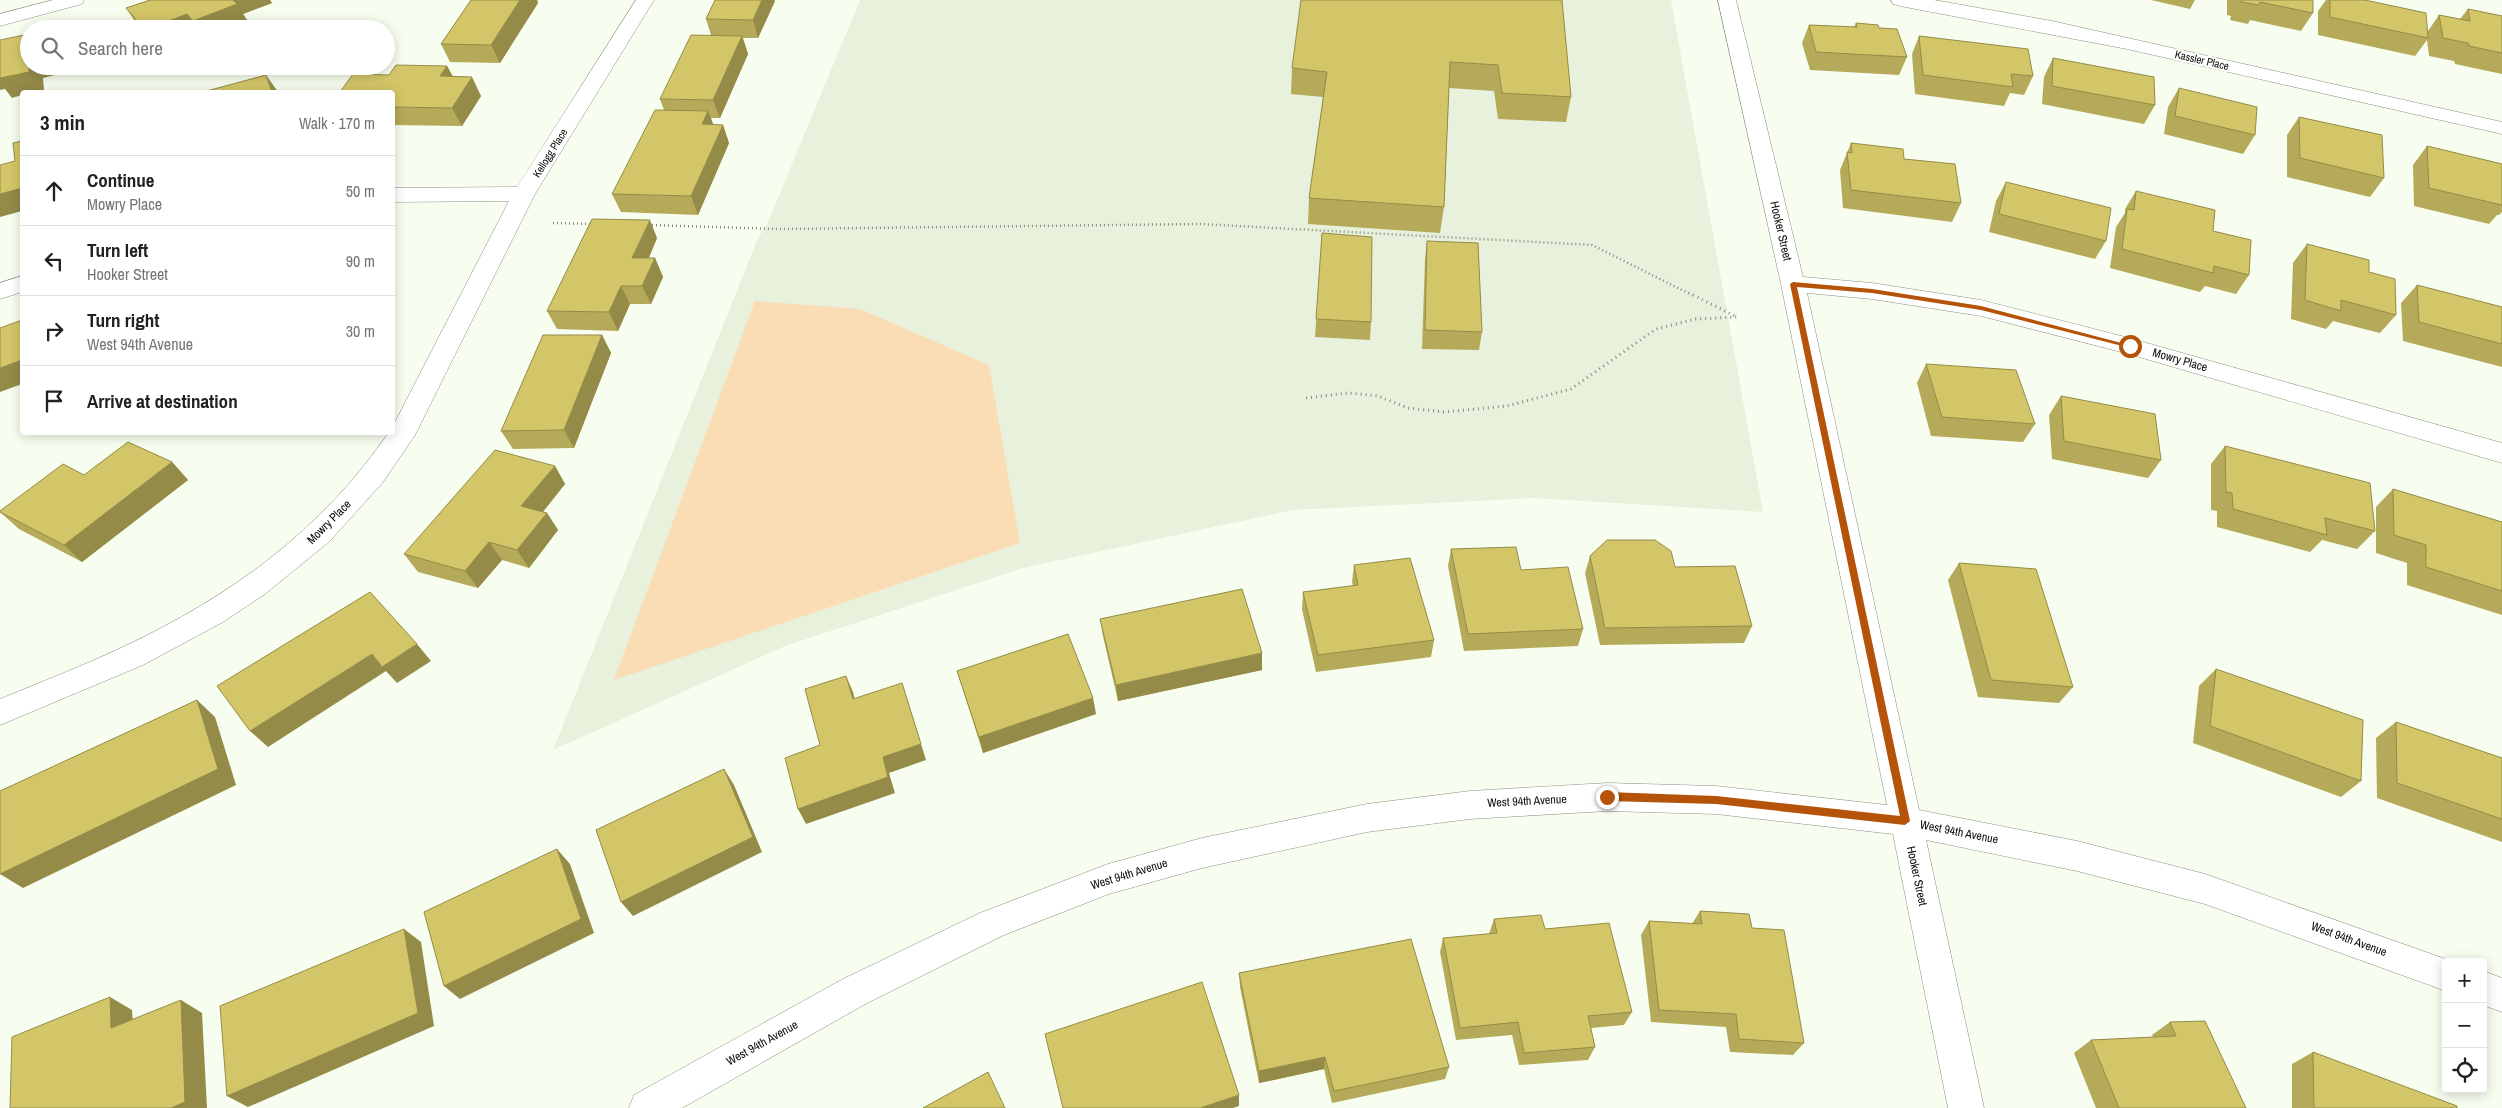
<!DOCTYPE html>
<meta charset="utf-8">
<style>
body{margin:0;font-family:"Archivo Narrow",sans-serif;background:#f2f2f2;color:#202124}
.controls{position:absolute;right:15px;bottom:15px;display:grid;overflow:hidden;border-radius:5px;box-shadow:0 2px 12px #0003}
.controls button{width:45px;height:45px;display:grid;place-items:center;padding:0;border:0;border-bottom:1px solid #e0e0e0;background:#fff;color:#202124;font:25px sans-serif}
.stop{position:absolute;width:15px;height:15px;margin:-11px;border:4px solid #b45309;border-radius:50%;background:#fff}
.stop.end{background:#b45309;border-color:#fff;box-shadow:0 1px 5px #0008}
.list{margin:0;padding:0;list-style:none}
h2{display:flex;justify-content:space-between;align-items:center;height:65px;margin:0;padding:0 20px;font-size:21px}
h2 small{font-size:16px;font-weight:400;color:#757577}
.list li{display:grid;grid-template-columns:32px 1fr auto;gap:15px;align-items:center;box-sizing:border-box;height:70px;padding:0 20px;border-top:1px solid #e0e0e0}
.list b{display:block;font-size:19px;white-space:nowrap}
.list p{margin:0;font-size:16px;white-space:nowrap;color:#757577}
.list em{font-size:16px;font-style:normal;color:#757577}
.icon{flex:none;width:28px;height:28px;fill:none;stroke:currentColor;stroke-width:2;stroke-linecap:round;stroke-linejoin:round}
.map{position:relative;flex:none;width:2502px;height:1108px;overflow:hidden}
.search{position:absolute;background:#fff;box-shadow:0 2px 12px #0003;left:20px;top:20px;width:375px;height:55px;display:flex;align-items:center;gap:12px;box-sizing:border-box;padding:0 18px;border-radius:28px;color:#757577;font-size:19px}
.panel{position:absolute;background:#fff;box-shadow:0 2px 12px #0003;left:20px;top:90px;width:375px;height:345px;border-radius:5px}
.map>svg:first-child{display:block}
.built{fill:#e8f1dc}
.green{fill:#fbddb5}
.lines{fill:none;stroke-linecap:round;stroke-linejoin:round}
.street-casing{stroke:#898f82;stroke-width:1}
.path-far1{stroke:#84887e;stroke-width:2.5;stroke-dasharray:1 3;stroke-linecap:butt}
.path{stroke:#84887e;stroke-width:3;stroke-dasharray:1 4;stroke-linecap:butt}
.street{fill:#fff;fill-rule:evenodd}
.wall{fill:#b5aa59}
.shaded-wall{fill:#948b49}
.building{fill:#d3c668;stroke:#948b49}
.route{fill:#b45309}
.labels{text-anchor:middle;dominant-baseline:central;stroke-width:4.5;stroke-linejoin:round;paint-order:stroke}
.far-street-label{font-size:11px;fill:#0b0d08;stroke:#fff}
.street-label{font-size:12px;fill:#0b0d08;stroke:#fff}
</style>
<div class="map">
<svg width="2502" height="1108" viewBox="0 0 2502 1108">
<rect width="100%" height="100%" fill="#f7feef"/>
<path class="built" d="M860,0H1671L1763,512L1534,498L1293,510L1023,568L785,646L553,750L758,238L768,222Z"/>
<path class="green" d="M755,301L860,309L989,365L1020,543L614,680Z"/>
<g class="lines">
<defs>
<path id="street" d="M53,0H84L82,4L0,26V14Z
M636,0H654L535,194L415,435L383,482L330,541L265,594L223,622L143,665L0,725V699C41,682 83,666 123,647C231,596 321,531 389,432H392V428L509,201L392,202V188L517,187Z
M1718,0H1736L1803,277L1872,283L1981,300L2129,338L2502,443V463L2129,354L1981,316L1872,299L1807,293L1919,810L2077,841L2205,874L2454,962H2446V991L2205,904L2077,871L1926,840L1984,1108H1948L1893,834L1716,814L1607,811L1470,819L1367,832L1202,868L1109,894L1004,935L867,1003L682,1108H629L634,1095L843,979L980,913L1108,864L1202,838L1367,804L1470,791L1607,783L1716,786L1887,805L1781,284Z
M1891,0H1934L2052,21L2502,122V134L2127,49L1900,6L1893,4Z
M22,276V292L0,299V283Z
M2483,971L2502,978V1012L2483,1005Z"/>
</defs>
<use href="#street" class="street-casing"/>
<path class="path-far1" d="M553,223L594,224
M648,225L781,229L1200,224L1592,245L1692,295"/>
<path class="path" d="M1306,398L1348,393L1378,396L1408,408L1444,412L1507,406L1571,389L1656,329L1696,319L1737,317L1689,293"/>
<use href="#street" class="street"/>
</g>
<path class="wall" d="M150,0H270L272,3L243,14L249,23L232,29H140L126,8Z
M471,0H537L538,3L500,63L450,62L441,44Z
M715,0H774L775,1L758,38H743L748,54L720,118H711L713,124L723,125L729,143L698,215L621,212L612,194L664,110L660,99L711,35L706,19Z
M1562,0L1571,97L1566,122L1498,119L1494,91L1449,88L1444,207L1440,233L1308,224L1309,198L1323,97L1291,94L1292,68Z
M2151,0H2195L2190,9Z
M2227,0H2313V13L2301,31L2250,20L2248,24L2230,20L2231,16L2227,15Z
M2326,0H2365L2428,31L2439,15L2460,19L2468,9L2502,16V74L2455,64L2454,61L2429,56L2427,40L2415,56L2318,35V11Z
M1856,23L1879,28L1907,57L1899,75L1810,70L1802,43L1809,25L1854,27Z
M1919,36L2033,76L2024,95L2010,93L2004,106L1915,94L1912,54Z
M2053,58L2155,105L2144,124L2042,104L2044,77Z
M447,66L453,77L481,96L462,126L392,125V92L389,75Z
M2179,88L2255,135L2243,154L2164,134L2168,107Z
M2299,117L2384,178L2370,197L2287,177V135Z
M1851,143L1961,203L1952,222L1843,208L1840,170Z
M2427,146L2502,164V212L2499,215H2497L2489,224L2414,206L2413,165Z
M2006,182L2106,241L2095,259L1989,232L1996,201Z
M2136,191L2213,231L2249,275L2236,294L2205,286L2200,292L2110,268L2116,227L2125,213V209Z
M1322,233L1371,322L1370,340L1315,337Z
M657,238L649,258H655L663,277L651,304H630L618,331L557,329L547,311Z
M1427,241L1482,332L1479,350L1422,349L1425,259Z
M2307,244L2369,272L2396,315L2380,333L2333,321L2326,329L2291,319L2293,263Z
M2417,285L2502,307V367L2403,341L2401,303Z
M602,335L611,353L574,448L513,449L501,431Z
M1926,364L2035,424L2023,442L1931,436L1917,383Z
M2061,396L2161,460L2148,478L2052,459L2049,415Z
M2225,446L2375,531L2357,549L2322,540L2310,552L2217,527V511L2211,510V464Z
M172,462L188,480L82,562L19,529L0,512L84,475Z
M555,466L565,484L543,512L547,513L558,530L529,568L502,560L478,588L418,572L404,554Z
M2393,489L2502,522V615L2407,585V563L2376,553V507Z
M1451,549L1521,570L1583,629L1578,646L1464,651L1448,566Z
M1590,556L1675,567L1752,626L1744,643L1600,645L1585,573Z
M1959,563L2073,687L2059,703L1978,697L1948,580Z
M1354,565L1434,640L1431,657L1316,672L1302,609L1303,592L1353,586L1352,582Z
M1100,619L1262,670L1118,701L1103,636Z
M2216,669L2361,781L2341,797L2193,743L2199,686Z
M957,671L1096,714L983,753Z
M2396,722L2502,758V842L2377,798L2376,738Z
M1700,911L1752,928L1804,1043L1793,1055L1730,1052L1726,1027L1651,1022L1641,935L1649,921L1692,924Z
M1494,919L1545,929L1632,1012L1624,1025L1591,1028L1595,1047L1588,1060L1519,1065L1512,1035L1456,1040L1440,952L1443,938L1489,934Z
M1239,973L1449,1067L1445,1079L1332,1103L1324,1069L1259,1083L1240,987Z
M2170,1022L2246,1108H2096L2074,1053L2091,1040L2153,1037L2152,1035Z
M2313,1052L2457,1108H2292V1064Z"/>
<path class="shaded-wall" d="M232,0H270L272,3L243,14L249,23L232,29H199L193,21Z
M520,0H537L538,3L500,63L491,45Z
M762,0H774L775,1L758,38L753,20Z
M187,14L197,29H148Z
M79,22L84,29H79Z
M742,36L748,54L720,118L713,100Z
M29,66H91L43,78L44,90L33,92H22V95L12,98L5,89L0,90V72Z
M447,66L457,84L440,76Z
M266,75L278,92H272Z
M472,77L481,96L462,126L452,108Z
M708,111L715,129L702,124Z
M723,125L729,143L698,215L691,196Z
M22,188V211L0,217V194Z
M650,220L657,238L641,276L632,258Z
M655,258L663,277L651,304L642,286Z
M621,286L630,304L618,331L609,312Z
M602,335L611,353L574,448L564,430Z
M22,360V384L0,392V368Z
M172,462L188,480L82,562L64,545Z
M555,466L565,484L533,524L521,506Z
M547,513L558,530L529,568L517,550Z
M489,542L502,560L478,588L465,571Z
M417,644L431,661L397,683L386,671L268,747L250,731L372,654Z
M1262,653V670L1118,701L1116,685Z
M846,676L853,692L859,716L853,699Z
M902,683L926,760L889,773L895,793L806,824L798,809L883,757Z
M1093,698L1096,714L983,753L979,737Z
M197,700L215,717L236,785L23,888L0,874Z
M724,769L734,785L762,852L633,916L621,902Z
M557,849L570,864L594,933L460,999L444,986Z
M404,929L421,942L434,1026L248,1107L227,1096Z
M110,997L132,1010L134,1040L111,1028Z
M181,1000L202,1013L207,1108H171Z
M1325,1057L1324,1069L1259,1083V1071Z
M1239,1095V1106L1233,1108H1200Z"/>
<path class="building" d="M150,0H233L237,4L193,21L187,14L148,29H144L126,8Z
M471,0H520L491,45L441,44Z
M715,0H762L753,20L706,19Z
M1301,0H1562L1571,97L1502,93L1498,65L1450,62L1444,207L1309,198L1327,72L1292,68Z
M2242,0H2313V13L2260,2L2259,5L2241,2Z
M2330,0H2365L2426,13L2428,38L2330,17Z
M2468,9L2502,16V53L2469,46L2468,43L2443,38L2439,15L2470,21Z
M79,22V29H49Z
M1856,23L1878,25L1879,28L1897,29L1907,57L1816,52L1809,25L1857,27Z
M29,34V72L0,78V40Z
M691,35L742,36L713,100L660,99Z
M1919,36L2028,49L2033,76L2011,74L2013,87L1923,75Z
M2053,58L2154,77L2155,105L2052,86Z
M396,65L447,66L440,76L472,77L452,108L392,107V92H340L353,74L389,75Z
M266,75L272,92H203Z
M2179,88L2257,107L2255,135L2175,116Z
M655,110L708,111L702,124L723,125L691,196L612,194Z
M2299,117L2382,135L2384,178L2300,158Z
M22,141V188L0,194V165L15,161L13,143Z
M1851,143L1903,149L1904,159L1955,164L1961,203L1851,190L1847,152L1852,153Z
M2427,146L2502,164V205L2429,188Z
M2006,182L2111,208L2106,241L1999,214Z
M2136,191L2215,210L2213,231L2251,240L2249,275L2214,266L2213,273L2122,249L2127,209L2134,210Z
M592,219L650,220L632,258H655L642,286H621L609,312L547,311Z
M1322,233L1372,237L1371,322L1316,319Z
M1427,241L1478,243L1482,332L1425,330Z
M2307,244L2369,260V272L2395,279L2396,315L2341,300V311L2305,300Z
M2417,285L2502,307V344L2419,322Z
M22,320V360L0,368V328Z
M543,335H602L564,430L501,431Z
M1926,364L2016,370L2035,424L1942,417Z
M2061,396L2155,414L2161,460L2064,441Z
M128,442L172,462L64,545L0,512V511L63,464L84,475Z
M2225,446L2370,483L2375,531L2325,518L2327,535L2233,509L2232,493L2226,492Z
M495,450L555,466L521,506L547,513L517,550L489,542L465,571L404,554Z
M2393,489L2502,522V591L2426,567V545L2394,535Z
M1607,540H1655L1671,551L1675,567L1735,566L1752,626L1605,628L1590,556Z
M1516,547L1521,570L1568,567L1583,629L1468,634L1451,549Z
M1410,558L1434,640L1318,655L1303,592L1358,585L1354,565Z
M1959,563L2036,569L2073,687L1991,680Z
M1242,589L1262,653L1116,685L1100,619Z
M370,592L417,644L382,667L372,654L250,731L217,686Z
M1068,634L1093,698L979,737L957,671Z
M2216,669L2363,720L2361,781L2210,726Z
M846,676L853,699L902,683L921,744L883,757L888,777L798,809L785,758L820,745L805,689Z
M197,700L218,769L0,874V791Z
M2396,722L2502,758V819L2397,783Z
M724,769L753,837L621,902L596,830Z
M557,849L581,919L444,986L424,912Z
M1700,911L1749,914L1752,928L1784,930L1804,1043L1739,1039L1736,1014L1659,1010L1649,921L1702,924Z
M1541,915L1545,929L1609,923L1632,1012L1588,1016L1595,1047L1524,1053L1518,1022L1460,1028L1443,938L1497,933L1494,919Z
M404,929L418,1013L227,1096L220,1006Z
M1411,939L1449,1067L1334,1091L1325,1057L1259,1071L1239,973Z
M1202,982L1239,1095L1200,1108H1063L1045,1034Z
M110,997L111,1028L181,1000L185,1102L171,1108H10L12,1037Z
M2205,1021L2246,1108H2119L2091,1040L2176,1036L2170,1022Z
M2313,1052L2457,1106V1108H2314Z
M988,1072L1005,1108H923Z"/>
<path class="route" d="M1793,282L1872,289L1981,306L2133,346L2130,348L1981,310L1872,293L1797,287L1910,821L1905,825L1716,804L1607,801L1602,797L1607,792L1716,796L1900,816L1790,284Z"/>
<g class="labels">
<g class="far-street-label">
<text transform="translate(2202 60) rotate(13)">Kassler Place</text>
<text transform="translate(550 153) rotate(-58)">Kellogg Place</text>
</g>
<g class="street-label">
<text transform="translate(1781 231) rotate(77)">Hooker Street</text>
<text transform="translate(2180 360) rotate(16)">Mowry Place</text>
<text transform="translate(329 522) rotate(-45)">Mowry Place</text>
<text transform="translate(1527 801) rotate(-3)">West 94th Avenue</text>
<text transform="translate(1959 832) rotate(11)">West 94th Avenue</text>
<text transform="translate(1129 874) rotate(-17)">West 94th Avenue</text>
<text transform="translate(1917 876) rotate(78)">Hooker Street</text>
<text transform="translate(2349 939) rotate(20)">West 94th Avenue</text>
<text transform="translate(762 1043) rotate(-29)">West 94th Avenue</text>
</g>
</g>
</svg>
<div class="controls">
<button>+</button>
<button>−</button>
<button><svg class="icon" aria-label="locate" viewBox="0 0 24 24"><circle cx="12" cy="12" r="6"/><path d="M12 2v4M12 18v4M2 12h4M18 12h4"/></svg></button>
</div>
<div class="stop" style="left:2130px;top:346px"></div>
<div class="stop end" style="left:1607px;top:797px"></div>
<div class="search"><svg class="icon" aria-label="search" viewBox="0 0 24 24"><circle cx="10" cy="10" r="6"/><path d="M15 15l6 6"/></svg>Search here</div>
<section class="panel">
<h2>3 min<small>Walk · 170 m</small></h2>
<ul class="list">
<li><svg class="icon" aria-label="ahead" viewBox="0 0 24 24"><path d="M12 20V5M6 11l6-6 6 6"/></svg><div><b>Continue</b><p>Mowry Place</p></div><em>50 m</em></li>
<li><svg class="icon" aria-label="left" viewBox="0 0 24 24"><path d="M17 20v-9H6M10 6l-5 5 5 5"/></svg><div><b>Turn left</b><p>Hooker Street</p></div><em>90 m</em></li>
<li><svg class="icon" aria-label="right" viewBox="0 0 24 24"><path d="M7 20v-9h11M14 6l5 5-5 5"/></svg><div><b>Turn right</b><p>West 94th Avenue</p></div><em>30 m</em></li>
<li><svg class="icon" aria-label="arrive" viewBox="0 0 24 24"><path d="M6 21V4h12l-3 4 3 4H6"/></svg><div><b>Arrive at destination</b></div></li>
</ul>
</section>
</div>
